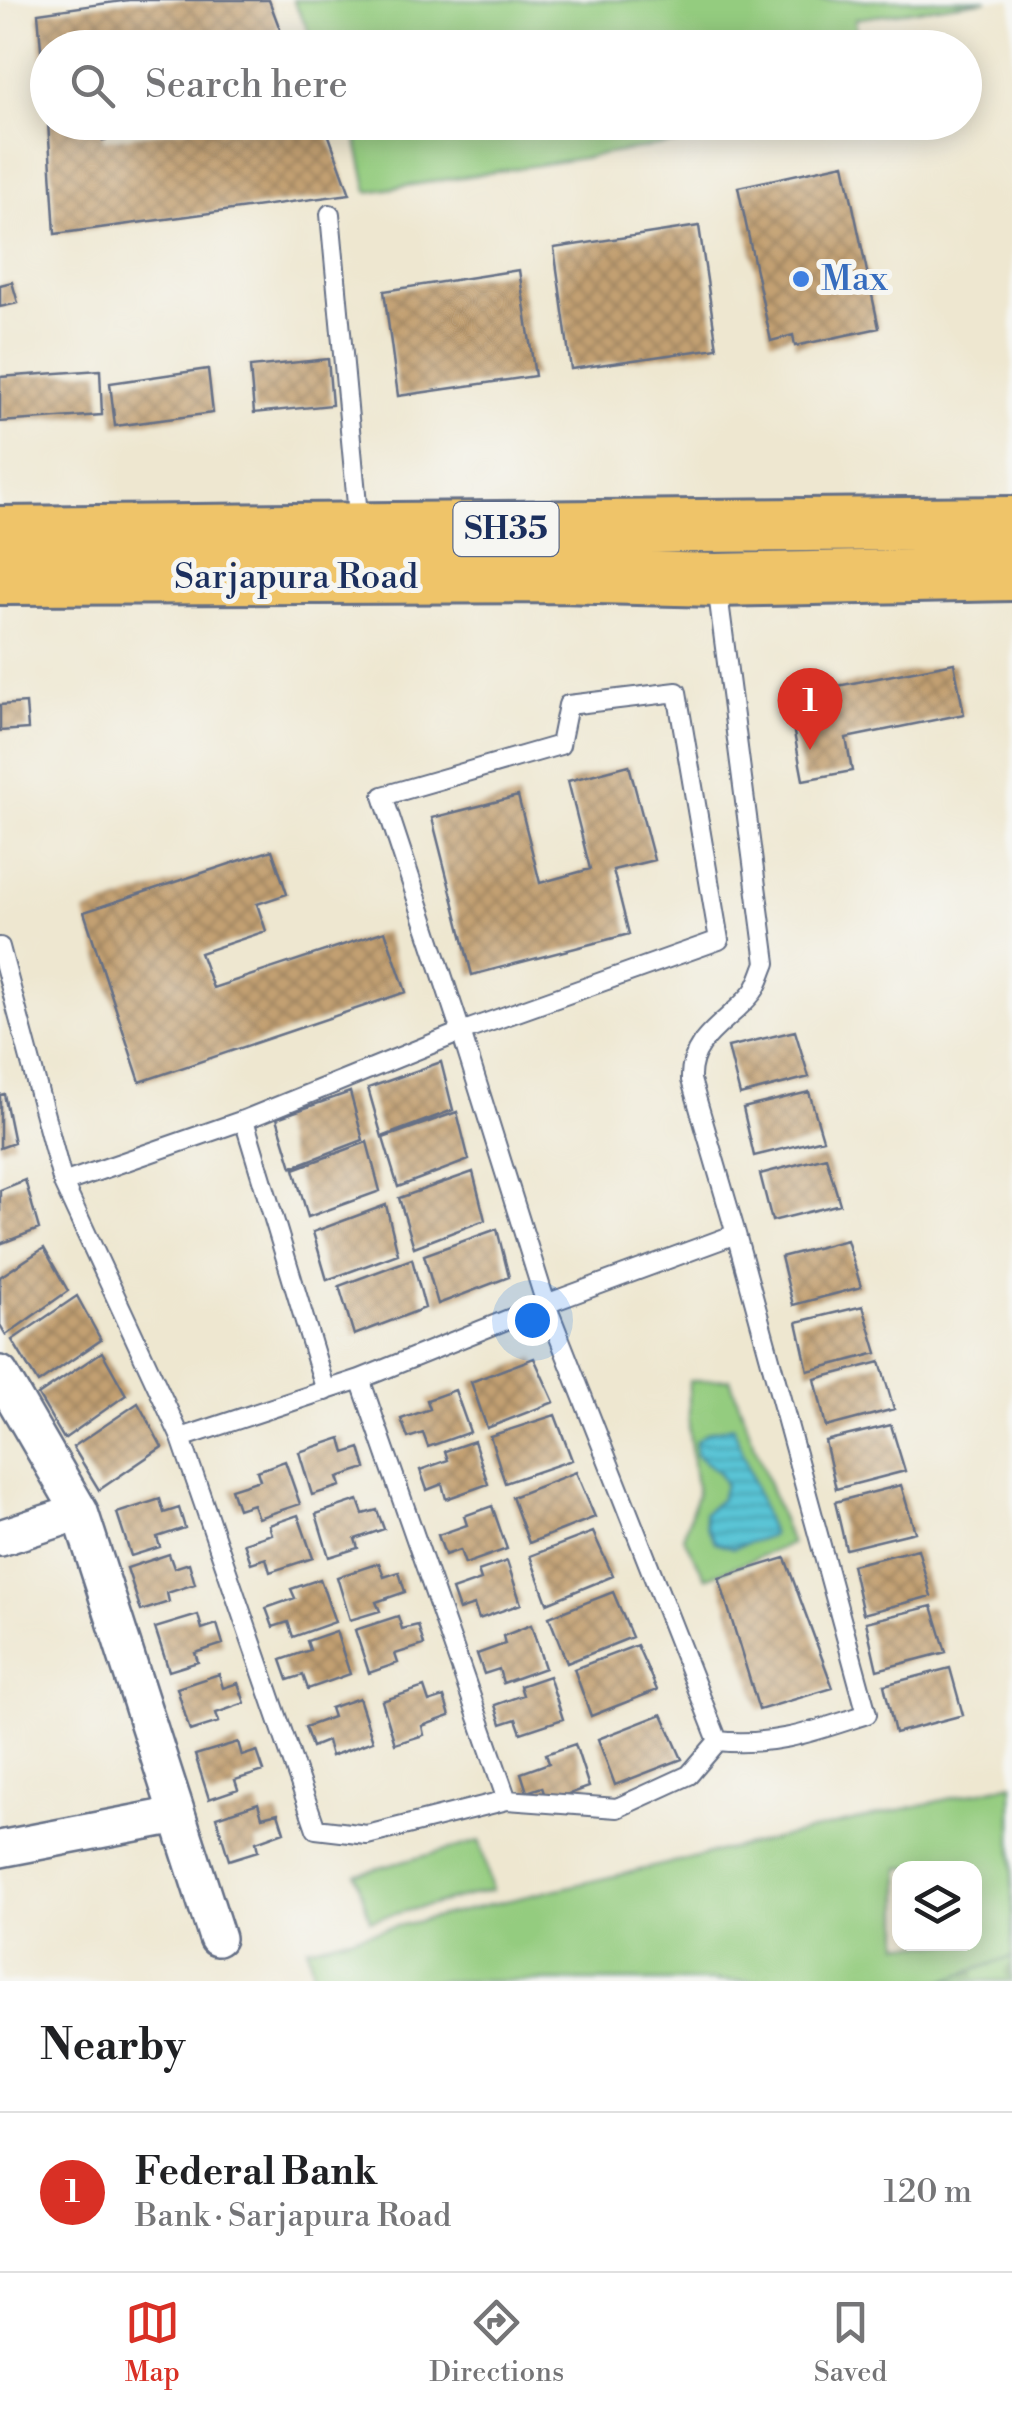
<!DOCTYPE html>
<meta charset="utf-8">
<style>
body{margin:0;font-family:"Libre Bodoni",serif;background:#f6f6f6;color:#202124}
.controls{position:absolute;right:30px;bottom:30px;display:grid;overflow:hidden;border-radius:20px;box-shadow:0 5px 25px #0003}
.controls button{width:90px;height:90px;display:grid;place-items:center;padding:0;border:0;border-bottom:2px solid #e0e0e0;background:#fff;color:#202124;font:50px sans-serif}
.you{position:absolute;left:532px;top:1320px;width:35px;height:35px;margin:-25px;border:8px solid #fff;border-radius:50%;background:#1a73e8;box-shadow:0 0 0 15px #1a73e833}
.badge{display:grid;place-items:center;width:65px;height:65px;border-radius:50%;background:#d93025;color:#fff;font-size:32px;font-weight:700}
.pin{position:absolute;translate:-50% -82px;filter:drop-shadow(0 2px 5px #0008)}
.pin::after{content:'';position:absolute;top:52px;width:35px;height:30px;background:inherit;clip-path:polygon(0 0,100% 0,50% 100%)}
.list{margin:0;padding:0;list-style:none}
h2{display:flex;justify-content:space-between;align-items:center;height:130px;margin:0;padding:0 40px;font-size:42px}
h2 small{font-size:32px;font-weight:400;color:#757577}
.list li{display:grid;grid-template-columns:65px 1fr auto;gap:30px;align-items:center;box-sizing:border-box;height:160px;padding:0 40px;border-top:2px solid #e0e0e0}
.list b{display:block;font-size:38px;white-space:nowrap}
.list p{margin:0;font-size:32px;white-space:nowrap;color:#757577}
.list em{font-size:32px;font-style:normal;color:#757577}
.icon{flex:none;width:55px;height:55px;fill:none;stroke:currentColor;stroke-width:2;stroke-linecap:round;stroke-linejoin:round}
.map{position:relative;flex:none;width:1012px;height:1981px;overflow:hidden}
.search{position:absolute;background:#fff;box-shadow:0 5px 25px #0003;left:30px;right:30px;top:30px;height:110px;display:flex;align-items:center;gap:25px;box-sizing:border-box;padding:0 35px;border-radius:55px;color:#757577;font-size:38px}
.sheet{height:290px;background:#fff}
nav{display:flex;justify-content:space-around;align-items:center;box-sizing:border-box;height:140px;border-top:2px solid #e0e0e0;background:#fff;font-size:28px;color:#757577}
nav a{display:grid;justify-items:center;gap:5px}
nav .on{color:#d93025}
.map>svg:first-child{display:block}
.grass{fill:#94cc7f;stroke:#587e6e;stroke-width:2.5;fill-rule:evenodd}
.cemetery{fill:url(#cemetery-stones);stroke:#587e6e;stroke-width:2.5}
.water{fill:url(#water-rules);stroke:#3a7a9a;stroke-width:2.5}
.building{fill:url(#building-cross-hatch)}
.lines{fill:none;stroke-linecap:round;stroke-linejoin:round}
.lane-casing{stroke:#656f86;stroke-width:22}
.street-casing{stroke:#656f86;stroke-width:40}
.primary-casing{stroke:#656f86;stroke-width:58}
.lane{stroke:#fff;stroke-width:18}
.street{stroke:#fff;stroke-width:35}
.primary{stroke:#efc469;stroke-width:52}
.shop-dot{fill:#3f7fe0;stroke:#f6f6f2;stroke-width:4}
.labels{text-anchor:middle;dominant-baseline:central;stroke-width:10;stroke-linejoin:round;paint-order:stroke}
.shield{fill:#f6f6f2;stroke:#5d6b8a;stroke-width:2.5}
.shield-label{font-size:32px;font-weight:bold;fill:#1b2f5e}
.shop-label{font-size:35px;fill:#366cbe;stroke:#f6f6f2;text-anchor:start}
.street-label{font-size:35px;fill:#1b2f5e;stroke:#f6f6f2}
</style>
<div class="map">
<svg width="1012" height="1981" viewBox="0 0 1012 1981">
<defs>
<pattern id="cemetery-stones" width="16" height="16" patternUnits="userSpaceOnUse" patternTransform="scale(2.5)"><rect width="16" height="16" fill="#94cc7f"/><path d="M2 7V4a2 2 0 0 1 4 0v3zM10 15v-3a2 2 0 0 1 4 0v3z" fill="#78a66b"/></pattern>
<pattern id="water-rules" width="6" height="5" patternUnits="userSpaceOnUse" patternTransform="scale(2.5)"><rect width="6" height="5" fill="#5ac4d5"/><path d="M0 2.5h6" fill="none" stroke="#4aa0b0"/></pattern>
<pattern id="building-cross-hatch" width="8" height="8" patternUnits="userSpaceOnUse" patternTransform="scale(2.5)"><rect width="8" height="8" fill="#c3a072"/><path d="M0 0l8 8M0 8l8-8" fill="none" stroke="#9e8361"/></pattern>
</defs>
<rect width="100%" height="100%" fill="#f6f6f2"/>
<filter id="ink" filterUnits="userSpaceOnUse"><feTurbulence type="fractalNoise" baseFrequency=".01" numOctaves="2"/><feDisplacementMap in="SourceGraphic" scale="20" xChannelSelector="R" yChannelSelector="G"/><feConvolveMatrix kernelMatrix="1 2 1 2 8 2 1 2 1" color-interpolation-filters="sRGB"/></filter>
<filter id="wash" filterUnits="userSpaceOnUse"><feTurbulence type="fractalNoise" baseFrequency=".0048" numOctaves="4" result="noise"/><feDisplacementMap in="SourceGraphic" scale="40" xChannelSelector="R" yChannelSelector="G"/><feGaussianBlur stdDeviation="2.25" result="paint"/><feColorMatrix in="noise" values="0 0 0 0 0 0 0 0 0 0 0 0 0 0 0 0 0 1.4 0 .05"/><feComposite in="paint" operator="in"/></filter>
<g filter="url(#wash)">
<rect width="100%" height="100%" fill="#eee7d0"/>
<path class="grass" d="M293,0H987L855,19L859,47L317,48Z
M353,123V122L802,123L368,192Z
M730,1379L791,1544L706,1578L683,1537L697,1495L689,1433V1381Z
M1012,1784V1957L942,1981H315L307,1947ZM900,1868H974V1944H900Z
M480,1841L492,1890L370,1920L356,1874Z"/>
<path class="cemetery" d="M1012,1957V1981H942Z"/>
<path class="water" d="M733,1426L772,1535L733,1548L715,1542L706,1526L704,1513L721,1499L725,1484L719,1473L696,1455V1441L707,1433Z"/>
<g id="blocks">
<path class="building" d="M129,0H269L287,48H48V95H45L38,13Z
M48,122H105L103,140L234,122H324L350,194L55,234Z
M844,164L879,328L795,346L793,335L771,341L738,187Z
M699,226L717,348L571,369L554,248Z
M519,270L535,376L398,396L384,291Z
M12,282L18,303L0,307V285Z
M328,359L332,405L254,413L250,367Z
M208,369L213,413L115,426L110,383Z
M100,370L102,415L0,422V377Z
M954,663L964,714L846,738L852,771L803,780L787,696Z
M26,703L28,729L0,731V705Z
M629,765L654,860L613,870L629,934L472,975L432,818L518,796L540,883L590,869L568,781Z
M272,850L287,894L257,904L266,931L200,953L213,988L385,931L406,992L140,1082L84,912Z
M795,1031L809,1077L740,1095L728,1047Z
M441,1062L453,1110L382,1137L368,1088Z
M350,1092L363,1140L292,1167L277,1118Z
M809,1092L823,1139L754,1156L743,1108Z
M4,1094L14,1143L0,1148V1095Z
M457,1112L469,1160L398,1187L383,1138Z
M367,1142L380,1191L308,1217L294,1169Z
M826,1157L840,1204L772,1221L760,1174Z
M473,1172L485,1220L414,1247L399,1198Z
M25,1180L39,1229L0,1244V1190Z
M386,1205L398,1254L327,1280L313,1232Z
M497,1229L509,1277L438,1304L424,1255Z
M847,1240L861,1287L793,1305L781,1257Z
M44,1248L68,1291L6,1335L0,1325V1277Z
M412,1259L425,1308L354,1335L339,1286Z
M77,1296L101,1340L38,1383L12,1340Z
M863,1306L877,1353L808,1371L797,1322Z
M102,1352L126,1395L64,1439L38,1395Z
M534,1358L554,1402L487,1428L471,1382Z
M880,1362L894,1409L826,1427L815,1379Z
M455,1390L470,1432L428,1447L423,1433L408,1438L401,1419L430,1409L427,1400Z
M138,1403L162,1447L99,1490L73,1447Z
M555,1415L572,1460L505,1483L490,1436Z
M891,1425L905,1471L836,1489L825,1441Z
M341,1438L345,1453L360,1448L366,1468L338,1477L341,1486L312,1495L299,1452Z
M474,1441L488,1484L446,1499L442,1484L427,1490L420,1470L448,1460L445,1451Z
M285,1461L300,1504L258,1518L253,1504L238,1509L231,1489L260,1480L257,1471Z
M576,1472L595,1517L529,1543L512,1497Z
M901,1485L915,1532L846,1549L835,1502Z
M160,1499L164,1513L179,1508L185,1528L157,1537L160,1547L131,1556L117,1513Z
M358,1500L363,1514L377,1510L384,1529L355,1539L358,1548L329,1557L316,1514Z
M492,1506L507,1549L465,1564L460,1550L445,1555L438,1535L467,1525L464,1516Z
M298,1515L313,1558L270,1572L266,1558L251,1563L244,1543L272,1534L269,1525Z
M593,1532L613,1576L547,1603L530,1556Z
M918,1549L931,1596L863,1614L852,1565Z
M169,1554L174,1568L189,1563L195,1584L167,1593L169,1602L141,1611L127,1568Z
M785,1558L833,1688L759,1710L719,1578Z
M507,1561L521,1604L479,1619L474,1605L459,1610L452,1590L481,1580L478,1571Z
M379,1563L384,1577L399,1572L405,1592L376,1602L380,1611L350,1620L337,1577Z
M320,1579L335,1622L293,1637L288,1622L273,1627L266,1608L295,1598L291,1589Z
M613,1592L632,1637L567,1663L549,1617Z
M932,1606L946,1652L877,1670L866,1622Z
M198,1615L202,1629L217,1624L223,1644L195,1653L198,1662L169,1671L155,1628Z
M398,1616L402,1629L418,1625L424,1645L395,1654L398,1663L369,1673L355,1630Z
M531,1625L545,1668L503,1683L499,1669L484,1674L477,1654L505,1644L503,1636Z
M336,1631L350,1674L308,1689L303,1675L288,1680L281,1660L310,1650L307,1641Z
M637,1645L657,1690L591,1716L574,1669Z
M950,1668L963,1715L895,1733L884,1685Z
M219,1674L223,1688L238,1683L245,1703L216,1713L219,1722L190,1731L177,1688Z
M549,1676L563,1719L521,1733L516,1719L501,1724L495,1705L523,1695L520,1686Z
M424,1687L429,1702L444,1697L450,1716L422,1726L424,1735L395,1744L382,1701Z
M359,1698L373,1741L331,1756L327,1741L312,1747L305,1727L333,1717L330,1708Z
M662,1714L682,1759L615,1785L598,1739Z
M238,1742L242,1756L257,1751L264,1771L235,1780L238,1789L209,1799L195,1755Z
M575,1744L589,1787L547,1802L542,1787L527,1792L521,1773L549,1763L546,1754Z
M258,1803L262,1817L278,1813L284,1832L256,1842L258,1851L229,1860L216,1817Z"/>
</g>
</g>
<g filter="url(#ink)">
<use href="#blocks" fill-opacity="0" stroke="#656f86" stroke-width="2.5"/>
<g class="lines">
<defs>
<path id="lane" d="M330,214L359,526
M717,586L766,963C762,972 759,984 753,992C730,1022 689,1037 691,1080L736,1234L867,1714C815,1731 773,1747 718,1741
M677,692L719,940L461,1032L383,796L560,745L568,705Z
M0,947L63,1183L181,1438L316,1829L367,1835L507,1800L617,1808L689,1775L718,1741L546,1304L461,1032L244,1120L63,1183
M244,1120L326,1391
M360,1379L507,1800
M181,1438L360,1379L546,1304L736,1234"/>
<path id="street" d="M0,1374L80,1512L217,1938
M0,1538L80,1512
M0,1849L177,1815"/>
<path id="primary" d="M0,533L1012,523
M0,578L558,576L716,580L1012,574"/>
</defs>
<use href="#lane" class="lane-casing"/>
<use href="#street" class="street-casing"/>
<use href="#primary" class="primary-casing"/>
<use href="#lane" class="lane"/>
<use href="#street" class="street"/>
<use href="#primary" class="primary"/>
</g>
</g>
<circle class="shop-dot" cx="801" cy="279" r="10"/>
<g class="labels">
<rect class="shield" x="453.5" y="502" width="105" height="54" rx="8"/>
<g class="shield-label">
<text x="506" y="529">SH35</text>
</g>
<g class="shop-label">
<text x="821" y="279">Max</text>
</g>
<g class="street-label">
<text x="296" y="577">Sarjapura Road</text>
</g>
</g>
</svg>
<div class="controls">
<button><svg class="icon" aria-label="layers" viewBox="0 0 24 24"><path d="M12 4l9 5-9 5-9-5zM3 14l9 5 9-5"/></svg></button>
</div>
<div class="you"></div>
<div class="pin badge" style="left:810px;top:750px">1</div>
<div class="search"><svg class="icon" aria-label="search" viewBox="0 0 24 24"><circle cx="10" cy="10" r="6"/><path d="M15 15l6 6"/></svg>Search here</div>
</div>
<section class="sheet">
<h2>Nearby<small></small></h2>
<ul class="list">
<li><span class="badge">1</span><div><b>Federal Bank</b><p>Bank · Sarjapura Road</p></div><em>120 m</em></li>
</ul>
</section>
<nav>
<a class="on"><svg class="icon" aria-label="map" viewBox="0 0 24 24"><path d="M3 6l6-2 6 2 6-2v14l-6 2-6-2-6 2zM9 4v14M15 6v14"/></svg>Map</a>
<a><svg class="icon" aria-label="directions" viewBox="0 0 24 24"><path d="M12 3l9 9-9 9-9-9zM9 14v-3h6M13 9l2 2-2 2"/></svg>Directions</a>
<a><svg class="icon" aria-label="saved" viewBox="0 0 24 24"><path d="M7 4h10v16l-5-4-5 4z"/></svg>Saved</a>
</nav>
